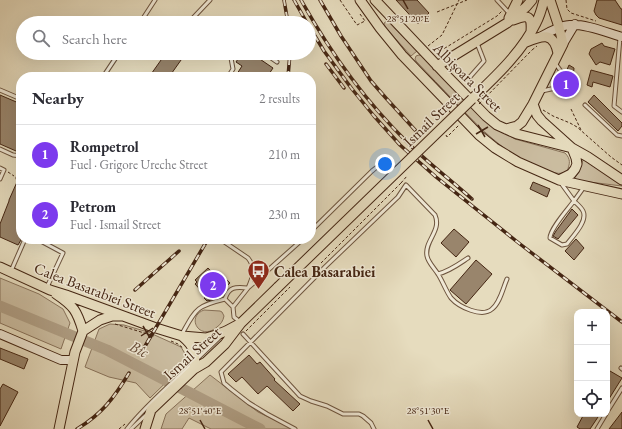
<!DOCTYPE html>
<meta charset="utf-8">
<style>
body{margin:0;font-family:"EB Garamond",serif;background:#f2f2f3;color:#2b2b33}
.controls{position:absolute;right:12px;bottom:12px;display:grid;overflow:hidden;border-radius:8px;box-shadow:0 4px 16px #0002}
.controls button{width:36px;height:36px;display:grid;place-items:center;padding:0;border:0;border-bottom:1px solid #e1e1e2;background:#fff;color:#2b2b33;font:20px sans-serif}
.you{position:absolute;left:385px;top:164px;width:14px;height:14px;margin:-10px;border:3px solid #fff;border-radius:50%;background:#1a73e8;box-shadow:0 0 0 6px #1a73e833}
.badge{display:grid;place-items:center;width:26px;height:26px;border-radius:50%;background:#7c3aed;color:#fff;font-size:13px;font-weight:700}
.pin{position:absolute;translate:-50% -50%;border:2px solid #fff;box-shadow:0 1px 4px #0006}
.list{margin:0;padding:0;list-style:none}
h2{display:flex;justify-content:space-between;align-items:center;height:52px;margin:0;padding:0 16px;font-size:17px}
h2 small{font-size:13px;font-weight:400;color:#7c7c81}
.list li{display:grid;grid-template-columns:26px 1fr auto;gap:12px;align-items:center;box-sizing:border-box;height:60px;padding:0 16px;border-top:1px solid #e1e1e2}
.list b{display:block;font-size:15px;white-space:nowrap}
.list p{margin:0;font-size:13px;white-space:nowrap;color:#7c7c81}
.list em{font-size:13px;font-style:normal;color:#7c7c81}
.icon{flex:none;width:22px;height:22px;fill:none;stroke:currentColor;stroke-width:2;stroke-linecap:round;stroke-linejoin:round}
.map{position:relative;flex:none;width:622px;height:429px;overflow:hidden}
.search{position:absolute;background:#fff;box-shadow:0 4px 16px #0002;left:16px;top:16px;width:300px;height:44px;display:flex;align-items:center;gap:10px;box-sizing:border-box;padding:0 14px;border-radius:22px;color:#7c7c81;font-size:15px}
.panel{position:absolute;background:#fff;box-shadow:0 4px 16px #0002;left:16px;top:72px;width:300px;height:172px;border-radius:16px}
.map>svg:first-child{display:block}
.green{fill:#cbbda1;stroke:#88725a}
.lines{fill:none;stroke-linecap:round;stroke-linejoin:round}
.river{stroke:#af9e84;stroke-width:11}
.building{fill:#99856c;stroke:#452613}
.lane-casing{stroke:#6d543e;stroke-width:5}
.secondary-casing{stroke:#452613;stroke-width:10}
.primary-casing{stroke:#452613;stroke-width:11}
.path{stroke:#452613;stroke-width:1;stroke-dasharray:3 2;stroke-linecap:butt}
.lane{stroke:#efe8d5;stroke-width:3}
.secondary{stroke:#efe8d5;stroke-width:8}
.primary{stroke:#e6dcbe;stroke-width:9}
.rail-casing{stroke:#452613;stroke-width:3.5}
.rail{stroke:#efe8d5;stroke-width:2;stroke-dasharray:6;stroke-linecap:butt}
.primary-bridge-casing{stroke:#452613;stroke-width:11;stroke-linecap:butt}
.path-bridge{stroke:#452613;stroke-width:1;stroke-dasharray:3 2;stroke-linecap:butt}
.primary-bridge{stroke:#e6dcbe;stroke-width:9}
.ticks{fill:none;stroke:#452613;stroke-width:1.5}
.labels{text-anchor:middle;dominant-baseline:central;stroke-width:3;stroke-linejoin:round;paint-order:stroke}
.street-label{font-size:15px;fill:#452613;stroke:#efe8d5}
.poi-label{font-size:15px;font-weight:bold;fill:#452613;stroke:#efe8d5;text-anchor:start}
.water-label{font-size:16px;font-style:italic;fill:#654a35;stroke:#efe8d5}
.ticks-label{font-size:10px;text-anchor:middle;fill:#452613;stroke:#efe8d5;stroke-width:3;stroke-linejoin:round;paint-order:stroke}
</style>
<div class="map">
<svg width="622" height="429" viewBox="0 0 622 429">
<rect width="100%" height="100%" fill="#e6dcbe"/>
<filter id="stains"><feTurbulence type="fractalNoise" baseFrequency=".005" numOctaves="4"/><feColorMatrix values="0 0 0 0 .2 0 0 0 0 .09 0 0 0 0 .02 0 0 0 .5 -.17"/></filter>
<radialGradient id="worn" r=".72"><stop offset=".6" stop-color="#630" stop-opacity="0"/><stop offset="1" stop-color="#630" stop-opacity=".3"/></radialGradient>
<path class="green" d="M388,21L417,51L411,56L386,28L384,24L385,22Z
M419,55L422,56L491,125L515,139L565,153C571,159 570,164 567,171C559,176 553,172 544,169C507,157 481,129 454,101C442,88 429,75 416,61L415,59L416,56Z
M583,160H585L622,186L573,180L579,172Z
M0,278L39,294L63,309L70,323L61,349L0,323Z
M204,310L220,311L222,312L224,316C223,321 221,324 217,327C200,342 185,317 204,310Z
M110,324L124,325L148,332L181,347L187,357L188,361L150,398L136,383L109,377L85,367L99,329Z
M210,375L258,412L294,429H211L189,418L182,429H161L166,414Z"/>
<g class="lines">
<path class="river" d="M0,306L107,350L260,429"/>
</g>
<path class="building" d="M396,0H417L429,13L418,24Z
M597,0H615L621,9H622V25L599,18L596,15L594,11Z
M602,43L604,46L615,49L610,65L600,62L596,65L589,54L591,49Z
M166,53H186L169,77H149Z
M242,53H251L273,68L267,77H235L242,66L236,62Z
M569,65L574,68L573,79L568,89L563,87L568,77L565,72H566Z
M591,70L613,76L610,87L593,82L592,87L587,85Z
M0,95L21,104V140L16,151L0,144Z
M594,95L622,123V126L618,131L588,102Z
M17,182L21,184V240L18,245L0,237V224L9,201V200Z
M533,182L550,189L547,197L530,189Z
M572,209L578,215L558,239L553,236L556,231Z
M454,229L469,242L456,257L441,243Z
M576,239L584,248L574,260L565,251Z
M476,260L492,274L466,304L450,290Z
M208,268L221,282L225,278L230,283L212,300L207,301L204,298L206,296L195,284L197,282L195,280Z
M0,348L28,359L24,369L0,359Z
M249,355L257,364L260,362L275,379L274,380L300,404L293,411L267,386L258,394L242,377L236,382L228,374Z
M610,371L622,378L607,402V376Z
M3,384L18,392L0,426V389Z
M622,412V429H609Z
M584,414H600L590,429H580L577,427Z"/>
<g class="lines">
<defs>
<path id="lane" d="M497,0L510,14
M140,23L155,0
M184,23L192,19L210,0
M620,38L614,106L622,112
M264,53L277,62
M103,77L119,53
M228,77L233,69L231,58L234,53
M469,78L484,61L477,43
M0,90L21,99
M542,91L560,87L565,77L555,63
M585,105L617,135L622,136
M0,149L13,155L21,156
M0,168L4,170L0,179
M18,178L21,180
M561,183L574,201L584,187
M574,201C577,204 581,207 583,211C588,221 573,236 567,244L562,245L550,238C550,229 568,209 574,201Z
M311,231L372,171C379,165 382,163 390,168
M37,239L63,253L47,287
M220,239L248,258C256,268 253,277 248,288C236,287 229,286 225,299L233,307
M11,271L25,239
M438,274C450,271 459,264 468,258
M240,322L234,317L233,307L248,288L303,239
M182,334C196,309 196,306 225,299
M243,334L300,396L311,401L327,406L343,414H359L363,416L371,423L374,429
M197,359L220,337
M621,368L622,369
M607,412L622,388
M127,429C146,405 170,385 192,364
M131,429L147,414
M295,429L267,414L249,403L231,389L224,383L221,372L325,267L398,197L406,185L435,215C442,231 424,241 427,256C428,262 434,268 438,274C443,282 446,291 451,298C459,307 482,318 492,309C500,303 503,288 507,279
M597,429L606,414"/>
<path id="secondary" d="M540,37C549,32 559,26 569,25C584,23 608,33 622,37
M563,44L575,24
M0,334L61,360H73"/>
<path id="primary" d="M360,0L380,28L402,55L479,135L495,148L518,162L559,180L622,194
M375,0L447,76L486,116L497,125L517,134L572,148L588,157L622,180
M509,18L518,0
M513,20C529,14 532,16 531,32
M524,43C541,36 553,30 558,53
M437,66L507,23L526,7L532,0
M472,99C495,77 522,52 536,23C540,16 542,8 544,0
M533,104L537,115L542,121L572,148L576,158L577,164L575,169L571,174L559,180
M506,129L517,126L522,122L533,104L563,44L559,27L550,0
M0,267L50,290L66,295L156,328L182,336L206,338L216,335L226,331L241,323
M56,294C74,306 77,311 83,331
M182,336C195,347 196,352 194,369
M59,429L75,352L83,331L100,320L112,316H121
M145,429L151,410L194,369L206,362L225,344L241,323L278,287"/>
</defs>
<use href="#lane" class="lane-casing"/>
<use href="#secondary" class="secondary-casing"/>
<use href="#primary" class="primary-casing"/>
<path class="path" d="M340,0L357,25L365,21
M566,0L567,9L571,13L596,21
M437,12L467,0
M360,14L365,21
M428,46L442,35L459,0
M532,50L537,46
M436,52L437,53L497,16L502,11
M571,109L581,130
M543,110L553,116L570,123L577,127L611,157L622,165
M446,135L447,137L459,125
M8,172L14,176
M321,263L401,183
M115,324L154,336
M246,331L285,292
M171,341L178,344L183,348
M119,429L125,424"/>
<use href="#lane" class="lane"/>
<use href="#secondary" class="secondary"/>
<use href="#primary" class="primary"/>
<defs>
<path id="rail" d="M284,0L288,23
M294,0L307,23
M301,0C330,52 365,101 408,143C428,163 451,180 472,199
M320,0L341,36L371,81L385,97L416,131
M309,26L324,51L352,89L374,116L400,145L436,177L520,244L622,322
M326,64L344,88
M288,77L290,53
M135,290L179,251
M141,353L208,239
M77,429C102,414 114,398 129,373"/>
</defs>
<use href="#rail" class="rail-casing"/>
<use href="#rail" class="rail"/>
<defs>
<path id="primary-bridge" d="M278,287L472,99"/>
</defs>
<use href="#primary-bridge" class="primary-bridge-casing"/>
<path class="path-bridge" d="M479,104L532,50
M401,183L407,176
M285,292L290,287"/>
<use href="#primary-bridge" class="primary-bridge"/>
</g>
<path class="ticks" d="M403,0L408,9M478,125L485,137M476,134L488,127M143,326L150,338M141,336L153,328M200,420L205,429M428,420L433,429"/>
<defs>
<symbol id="bus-pin" viewBox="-11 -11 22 30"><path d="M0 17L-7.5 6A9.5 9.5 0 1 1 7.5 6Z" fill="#8f2418" stroke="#efe8d5"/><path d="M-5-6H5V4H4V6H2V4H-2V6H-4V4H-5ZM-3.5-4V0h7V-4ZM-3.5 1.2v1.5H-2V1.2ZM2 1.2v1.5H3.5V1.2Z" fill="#fff"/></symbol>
</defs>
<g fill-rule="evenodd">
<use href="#bus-pin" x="246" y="258" width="25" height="34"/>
</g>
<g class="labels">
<g class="street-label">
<text transform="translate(468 77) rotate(45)">Albișoara Street</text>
<text transform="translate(431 119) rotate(-44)">Ismail Street</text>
<text transform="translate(95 290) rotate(21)">Calea Basarabiei Street</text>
<text transform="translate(192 353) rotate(-42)">Ismail Street</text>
</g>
<g class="poi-label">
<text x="274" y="271">Calea Basarabiei</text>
</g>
<g class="water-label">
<text transform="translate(139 349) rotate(27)">Bîc</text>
</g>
</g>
<g class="ticks-label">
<text x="408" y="22">28°51'20"E</text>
<text x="200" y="414">28°51'40"E</text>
<text x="428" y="414">28°51'30"E</text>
</g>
<rect width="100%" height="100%" filter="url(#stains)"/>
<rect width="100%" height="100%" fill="url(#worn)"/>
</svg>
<div class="controls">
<button>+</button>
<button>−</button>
<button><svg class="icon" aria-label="locate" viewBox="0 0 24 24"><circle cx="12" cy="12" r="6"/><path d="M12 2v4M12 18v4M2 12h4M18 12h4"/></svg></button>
</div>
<div class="you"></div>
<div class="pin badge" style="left:566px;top:84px">1</div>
<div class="pin badge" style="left:213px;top:285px">2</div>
<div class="search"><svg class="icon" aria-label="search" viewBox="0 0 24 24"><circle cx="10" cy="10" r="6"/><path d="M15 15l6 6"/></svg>Search here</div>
<section class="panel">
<h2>Nearby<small>2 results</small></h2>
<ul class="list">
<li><span class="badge">1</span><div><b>Rompetrol</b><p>Fuel · Grigore Ureche Street</p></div><em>210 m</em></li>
<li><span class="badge">2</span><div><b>Petrom</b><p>Fuel · Ismail Street</p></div><em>230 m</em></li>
</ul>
</section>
</div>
